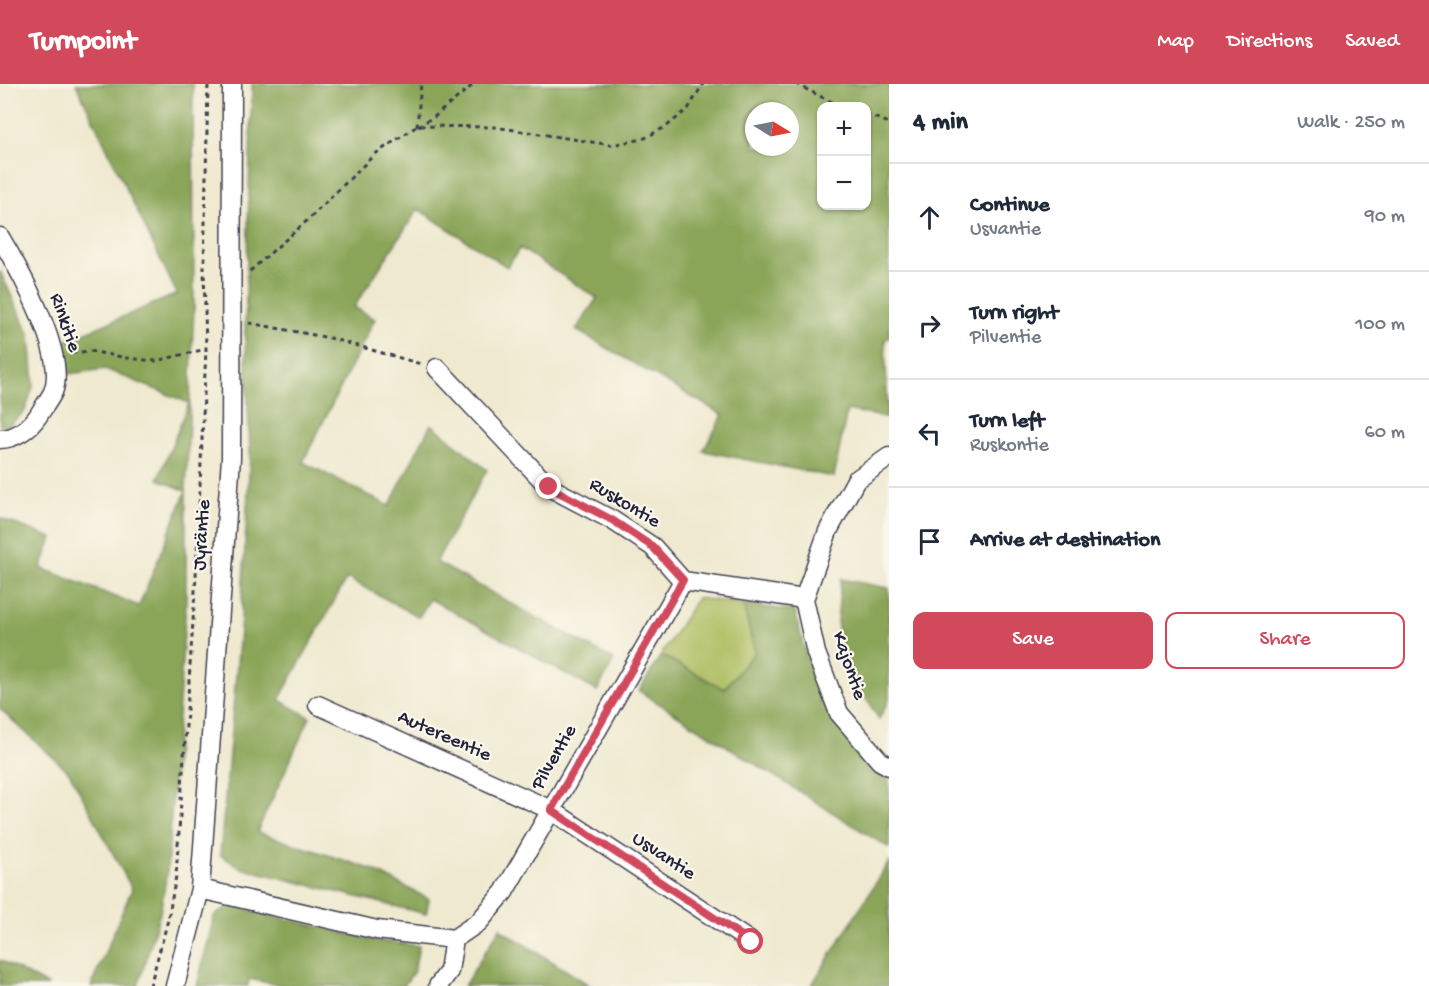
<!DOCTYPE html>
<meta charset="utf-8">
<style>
body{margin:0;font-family:"Gochi Hand",sans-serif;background:#f2f2f3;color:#1f2937}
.controls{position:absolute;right:18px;top:18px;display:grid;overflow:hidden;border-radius:12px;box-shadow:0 2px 4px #0004}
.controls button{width:54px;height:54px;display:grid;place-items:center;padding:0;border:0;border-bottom:2px solid #e0e1e3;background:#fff;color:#1f2937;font:30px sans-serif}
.compass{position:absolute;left:745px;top:18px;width:54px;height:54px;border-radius:50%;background:#fff;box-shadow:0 2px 4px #0004;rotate:100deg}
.stop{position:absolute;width:18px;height:18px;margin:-14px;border:4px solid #d1495b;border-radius:50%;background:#fff}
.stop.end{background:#d1495b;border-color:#fff;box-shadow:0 2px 6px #0008}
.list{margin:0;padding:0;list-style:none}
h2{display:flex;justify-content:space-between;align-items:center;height:78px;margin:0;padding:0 24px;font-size:26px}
h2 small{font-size:20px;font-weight:400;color:#747a83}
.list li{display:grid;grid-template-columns:39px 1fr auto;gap:18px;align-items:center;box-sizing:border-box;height:108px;padding:0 24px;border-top:2px solid #e0e1e3}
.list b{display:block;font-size:22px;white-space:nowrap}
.list p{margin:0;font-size:20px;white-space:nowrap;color:#747a83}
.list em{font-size:20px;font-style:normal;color:#747a83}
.actions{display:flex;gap:12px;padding:18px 24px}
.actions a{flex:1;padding:14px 0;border:2px solid #d1495b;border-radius:12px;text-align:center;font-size:21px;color:#d1495b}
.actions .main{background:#d1495b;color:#fff}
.icon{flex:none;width:33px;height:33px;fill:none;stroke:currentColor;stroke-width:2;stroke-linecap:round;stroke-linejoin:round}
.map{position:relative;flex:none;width:889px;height:902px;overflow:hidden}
header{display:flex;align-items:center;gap:36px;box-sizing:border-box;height:84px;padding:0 30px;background:#d1495b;color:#fff}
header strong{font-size:28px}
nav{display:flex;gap:33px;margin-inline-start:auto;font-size:21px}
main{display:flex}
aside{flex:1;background:#fff}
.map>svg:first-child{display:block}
.green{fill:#aebe62;stroke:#68704e;stroke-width:1.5}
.forest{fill:#8aa558;stroke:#56644a;stroke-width:1.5;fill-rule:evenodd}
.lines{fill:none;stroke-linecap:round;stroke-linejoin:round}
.street-casing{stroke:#414051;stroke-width:21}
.path{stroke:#414051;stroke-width:3;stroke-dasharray:4.5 4.5;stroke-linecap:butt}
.street{stroke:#fff;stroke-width:18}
.route{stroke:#d1495b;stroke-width:8}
.labels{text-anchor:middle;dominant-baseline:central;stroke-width:4.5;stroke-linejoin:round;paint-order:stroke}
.street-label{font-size:20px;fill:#22223b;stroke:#fbf7ec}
</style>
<header>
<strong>Turnpoint</strong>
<nav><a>Map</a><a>Directions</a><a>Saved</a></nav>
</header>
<main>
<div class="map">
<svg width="889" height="902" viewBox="0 0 889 902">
<rect width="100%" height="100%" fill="#fbf7ec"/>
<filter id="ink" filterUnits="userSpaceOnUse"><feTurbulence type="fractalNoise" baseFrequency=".0167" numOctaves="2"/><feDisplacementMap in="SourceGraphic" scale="12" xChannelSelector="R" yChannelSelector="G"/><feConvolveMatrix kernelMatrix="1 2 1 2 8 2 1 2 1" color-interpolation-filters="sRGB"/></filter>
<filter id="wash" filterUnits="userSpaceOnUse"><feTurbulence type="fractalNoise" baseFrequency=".008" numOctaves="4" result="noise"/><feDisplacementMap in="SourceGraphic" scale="24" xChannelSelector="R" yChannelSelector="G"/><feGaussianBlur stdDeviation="1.35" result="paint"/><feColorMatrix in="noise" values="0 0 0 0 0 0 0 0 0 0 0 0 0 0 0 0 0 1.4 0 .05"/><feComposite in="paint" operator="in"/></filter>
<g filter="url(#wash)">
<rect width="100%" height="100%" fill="#efe9cf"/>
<path class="green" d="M697,514L743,520L755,568L724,605L661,571Z"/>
<path class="forest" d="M76,0H193L194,223L186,407V519L167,790L160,829L138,902H91L132,805L69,688L0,625V434L52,454L41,484L139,522L186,407L158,395L189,319L105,285L69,290L65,257L177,210Z
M252,0H889V254L885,255L888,334L847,326L834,393L703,367L723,331L576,246L597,214L520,164L507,183L418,125L354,223L375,235L303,378L389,422L431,340L487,386L436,478L614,576L597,607L430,515L419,533L347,494L279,616L310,633L257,748L371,785L429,815L426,830L241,784L220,771L241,535L250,370L245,250ZM822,22H866V122H822ZM754,27H790V63H754Z
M0,187L30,252L34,300L25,327L8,342H0Z
M841,495L889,504V616L879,635L845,582L837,538Z
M743,520L795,527L805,568L830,634L876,688L889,695V764L639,607L661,571L724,605L755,568Z
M889,778V902H811Z
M230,821L373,856L419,862L414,887L404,902H284L249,895L248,902H197L214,832Z
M500,844V845L591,902H464Z
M0,876L49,902H0Z"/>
</g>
<g filter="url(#ink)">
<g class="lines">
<defs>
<path id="street" d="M0,153C19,185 68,272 53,308C49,316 43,324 38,332C30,344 15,355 0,355
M437,284L549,403L612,436L653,463L683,497
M683,497L804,515L828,447L856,396L889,373
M804,515L816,569L839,629L880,677L889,682
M318,621L551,726L751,858
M200,805L377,846L454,855L479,838L504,808L683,497
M175,902L200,805L231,374L232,0
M438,902L449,887L454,855"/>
</defs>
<use href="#street" class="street-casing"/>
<path class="path" d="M796,0L840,22
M866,30L889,39
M417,42L421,0
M418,42L434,33L474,0
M250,187L309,135L375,70L417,42L495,43L611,61L643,55L667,42L688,25L703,0
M249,239L330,254L421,280
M72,269L90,267L127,274L156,277L206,265
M150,902L168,836L176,792L196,492L206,265L204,185L208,0"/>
<use href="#street" class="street"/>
</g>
</g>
<g class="lines" filter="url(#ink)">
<path class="route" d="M549,403L612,436L653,463L683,496L551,726L751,858"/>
</g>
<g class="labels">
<g class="street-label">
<text transform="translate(64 239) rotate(71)">Rinkitie</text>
<text transform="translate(624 420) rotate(31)">Ruskontie</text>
<text transform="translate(203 451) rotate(-86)">Jyräntie</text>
<text transform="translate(848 582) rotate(71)">Kajontie</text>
<text transform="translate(444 653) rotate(24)">Autereentie</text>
<text transform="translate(555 674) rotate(-60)">Pilventie</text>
<text transform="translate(663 773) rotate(33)">Usvantie</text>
</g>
</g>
</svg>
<div class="controls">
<button>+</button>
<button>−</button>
</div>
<svg class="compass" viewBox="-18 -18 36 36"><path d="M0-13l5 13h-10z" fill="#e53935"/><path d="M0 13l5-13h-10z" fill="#747a83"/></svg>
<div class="stop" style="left:751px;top:858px"></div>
<div class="stop end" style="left:549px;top:403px"></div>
</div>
<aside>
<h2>4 min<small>Walk · 250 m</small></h2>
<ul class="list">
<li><svg class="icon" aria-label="ahead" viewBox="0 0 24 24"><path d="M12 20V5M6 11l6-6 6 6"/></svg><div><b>Continue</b><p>Usvantie</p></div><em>90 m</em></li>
<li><svg class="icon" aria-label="right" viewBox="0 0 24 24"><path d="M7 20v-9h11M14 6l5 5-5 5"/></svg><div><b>Turn right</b><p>Pilventie</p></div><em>100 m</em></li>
<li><svg class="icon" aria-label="left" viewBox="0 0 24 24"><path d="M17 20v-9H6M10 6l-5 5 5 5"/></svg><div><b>Turn left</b><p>Ruskontie</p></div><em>60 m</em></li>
<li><svg class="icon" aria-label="arrive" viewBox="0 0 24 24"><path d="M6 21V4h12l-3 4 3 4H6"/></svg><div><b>Arrive at destination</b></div></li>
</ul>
<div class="actions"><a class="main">Save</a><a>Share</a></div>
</aside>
</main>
